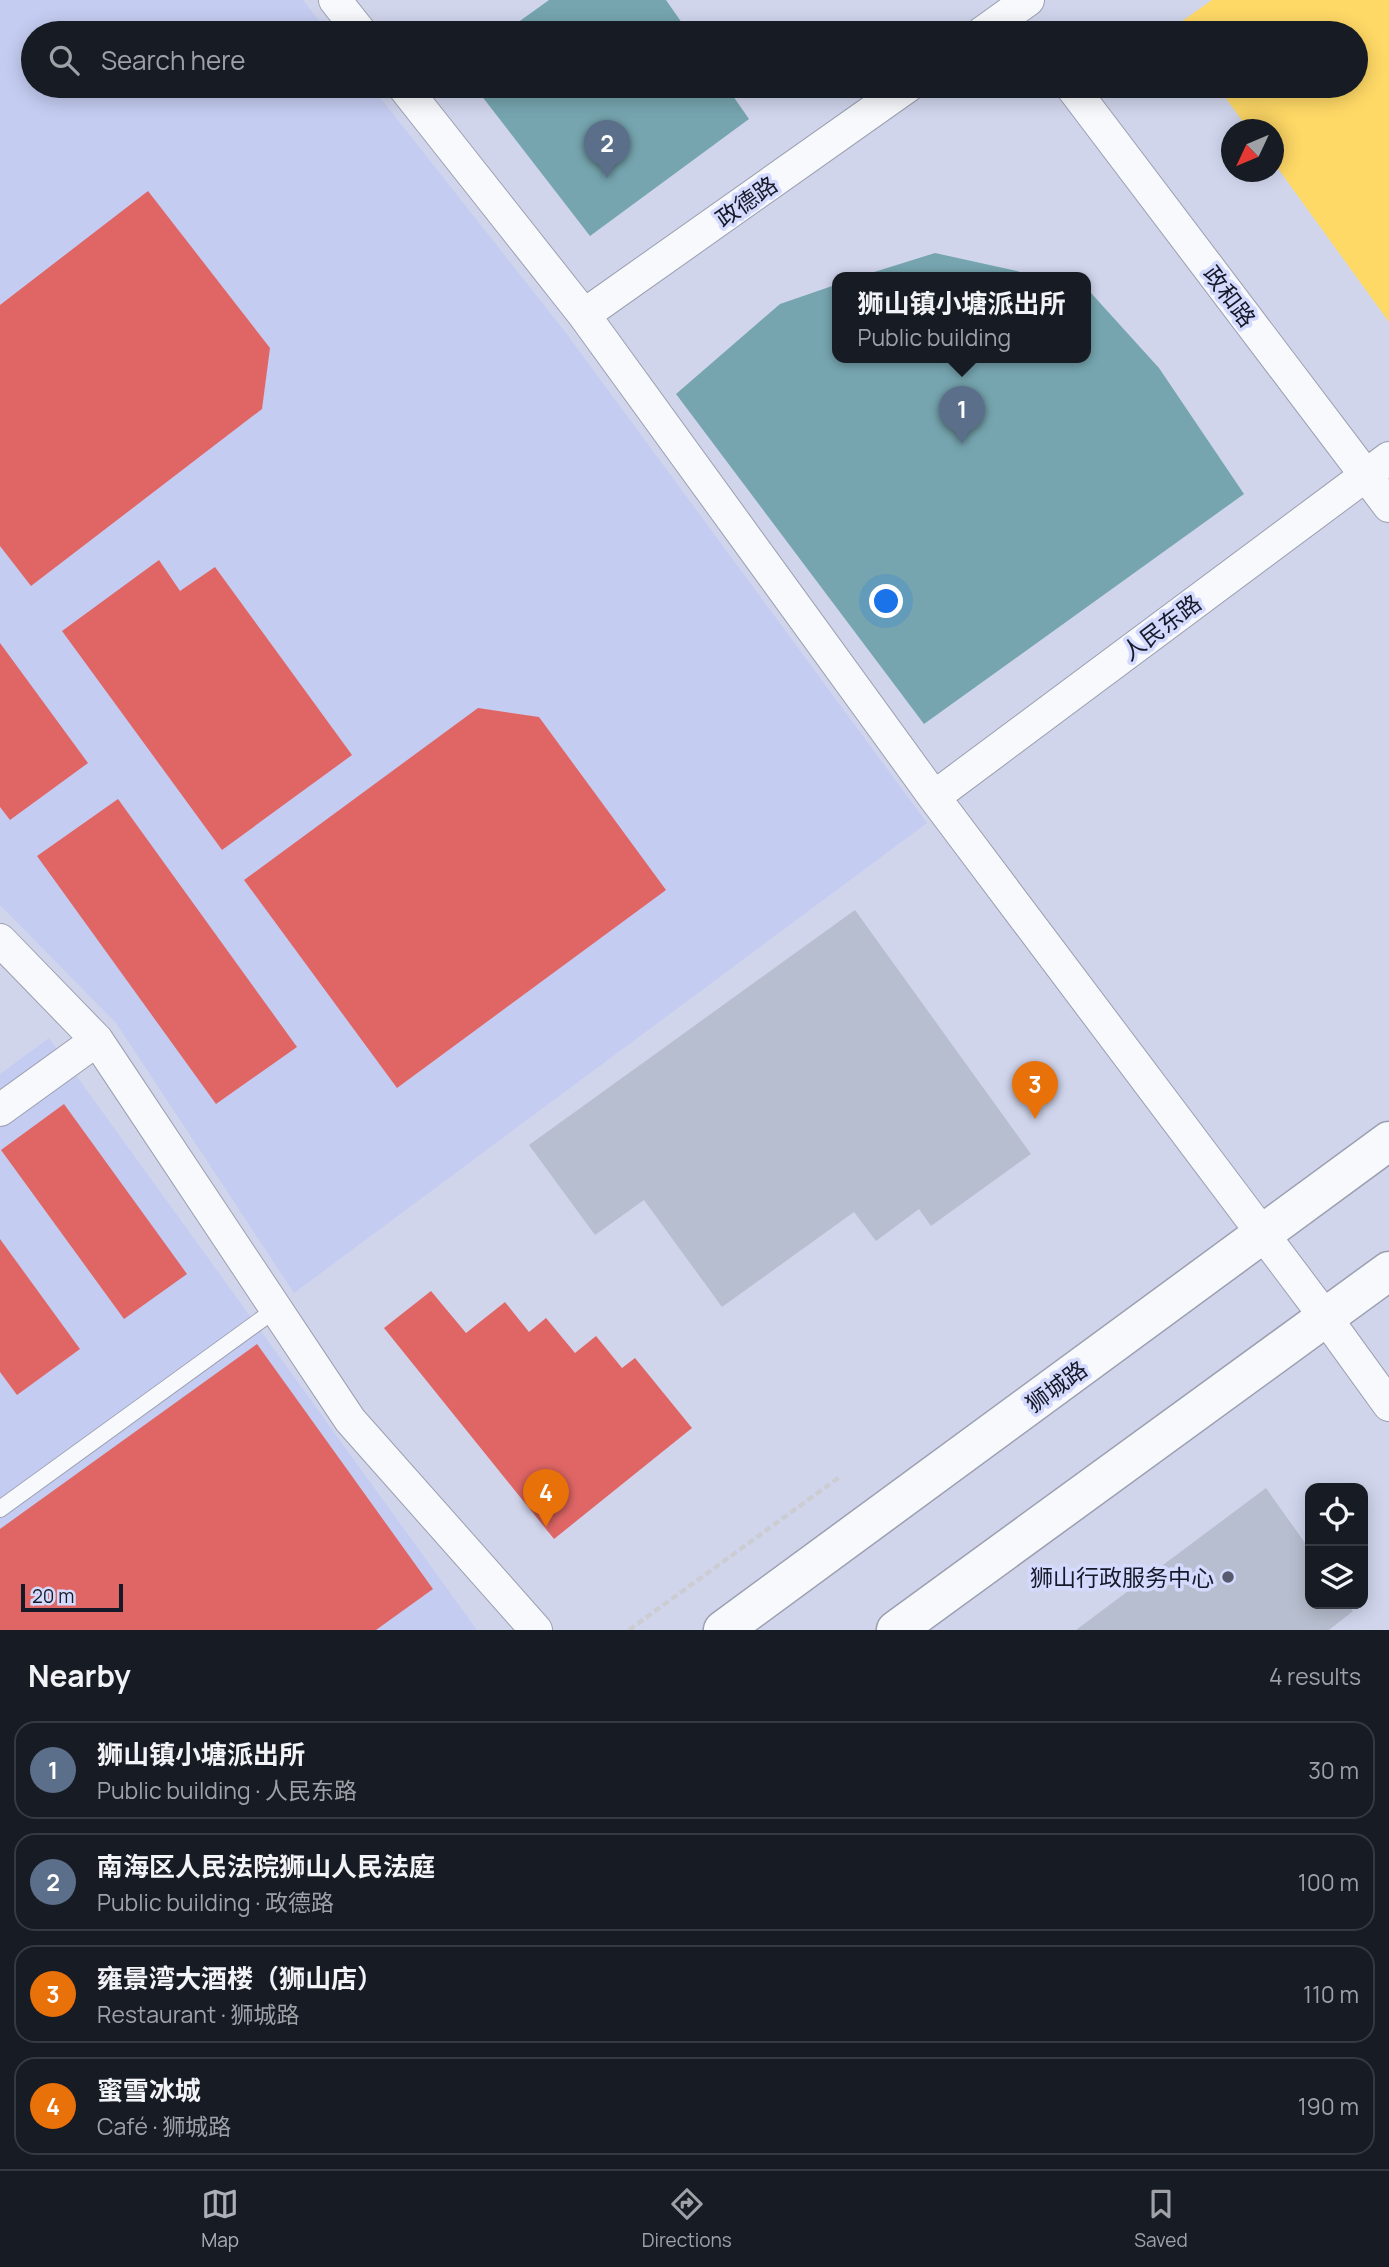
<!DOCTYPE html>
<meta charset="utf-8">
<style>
body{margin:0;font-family:Manrope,"Noto Sans SC",sans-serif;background:#20242c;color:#f1f3f6}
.controls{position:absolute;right:21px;bottom:21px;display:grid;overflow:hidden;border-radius:14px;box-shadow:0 4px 18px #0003}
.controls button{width:63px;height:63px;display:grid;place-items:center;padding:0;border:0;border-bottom:2px solid #363941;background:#171b24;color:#f1f3f6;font:35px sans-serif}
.compass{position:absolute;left:1221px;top:119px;width:63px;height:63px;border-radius:50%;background:#171b24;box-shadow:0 4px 18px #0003;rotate:226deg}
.scale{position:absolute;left:21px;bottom:18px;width:102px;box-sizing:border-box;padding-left:7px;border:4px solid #161928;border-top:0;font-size:19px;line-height:24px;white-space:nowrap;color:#161928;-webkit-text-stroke:5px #d4dafd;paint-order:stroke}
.you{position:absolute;left:887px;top:602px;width:24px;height:24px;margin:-18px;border:5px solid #fff;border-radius:50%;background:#1a73e8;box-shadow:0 0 0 10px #1a73e833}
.badge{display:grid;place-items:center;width:46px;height:46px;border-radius:50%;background:#acafb8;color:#fff;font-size:23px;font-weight:700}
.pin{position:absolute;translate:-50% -58px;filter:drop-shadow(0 2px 4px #0008)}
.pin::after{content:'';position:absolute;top:37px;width:24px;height:21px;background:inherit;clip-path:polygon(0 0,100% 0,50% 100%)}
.popup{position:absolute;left:832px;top:272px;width:259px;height:91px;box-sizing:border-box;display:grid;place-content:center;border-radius:14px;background:#171b24;filter:drop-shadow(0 2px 5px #0005);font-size:23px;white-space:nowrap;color:#9ea1a6}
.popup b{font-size:26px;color:#f1f3f6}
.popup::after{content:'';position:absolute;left:50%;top:100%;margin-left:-14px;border:14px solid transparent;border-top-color:#171b24}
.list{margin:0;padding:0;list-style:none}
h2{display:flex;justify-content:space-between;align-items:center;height:91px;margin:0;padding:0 28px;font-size:30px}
h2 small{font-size:23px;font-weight:400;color:#9ea1a6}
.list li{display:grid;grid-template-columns:46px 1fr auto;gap:21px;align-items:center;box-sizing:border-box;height:98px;margin:0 14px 14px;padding:0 14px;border:2px solid #363941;border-radius:21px}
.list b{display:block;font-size:26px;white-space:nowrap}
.list p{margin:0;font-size:23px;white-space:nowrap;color:#9ea1a6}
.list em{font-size:23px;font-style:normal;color:#9ea1a6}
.icon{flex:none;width:38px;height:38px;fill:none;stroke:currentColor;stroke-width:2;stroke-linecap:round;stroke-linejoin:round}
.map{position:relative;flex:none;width:1389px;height:1630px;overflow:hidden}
.search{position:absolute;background:#171b24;box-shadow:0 4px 18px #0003;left:21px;right:21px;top:21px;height:77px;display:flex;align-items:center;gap:18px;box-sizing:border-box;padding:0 24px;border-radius:38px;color:#9ea1a6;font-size:26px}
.sheet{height:539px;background:#171b24}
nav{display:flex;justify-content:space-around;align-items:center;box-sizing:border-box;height:98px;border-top:2px solid #363941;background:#171b24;font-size:19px;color:#9ea1a6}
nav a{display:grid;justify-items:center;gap:4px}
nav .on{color:#acafb8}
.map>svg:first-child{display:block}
.built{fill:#c4ccf1}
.homes{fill:#ffd966}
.shops{fill:#e06666}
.public{fill:#76a5af}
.building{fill:#b7becf}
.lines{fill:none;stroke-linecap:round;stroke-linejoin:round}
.service-casing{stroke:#9b9fb0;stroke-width:18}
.minor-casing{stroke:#9b9fb0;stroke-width:34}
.tertiary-casing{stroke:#9b9fb0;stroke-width:41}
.path{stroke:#cccdd3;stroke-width:4.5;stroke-dasharray:7 3.5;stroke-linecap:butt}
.service{stroke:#f8f9fc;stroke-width:16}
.minor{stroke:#f8f9fc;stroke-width:32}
.tertiary{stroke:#f8f9fc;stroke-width:38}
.poi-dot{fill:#575b6d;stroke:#d4dafd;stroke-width:2.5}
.labels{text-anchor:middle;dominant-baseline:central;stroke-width:7;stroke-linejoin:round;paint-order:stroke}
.street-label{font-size:23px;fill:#161928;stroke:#d4dafd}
.poi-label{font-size:23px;fill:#161928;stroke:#d4dafd;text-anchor:end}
</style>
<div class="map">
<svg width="1389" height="1630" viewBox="0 0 1389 1630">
<rect width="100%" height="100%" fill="#d0d5ec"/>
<path class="built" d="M0,0H303L329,33H33V86H371L566,333L927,823L294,1293L116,1023L0,905Z
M49,1038L477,1630H0V1074Z"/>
<path class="homes" d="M1212,0H1389V322L1274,163V130H1249L1217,86H1356V33H1179L1174,27Z"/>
<path class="shops" d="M148,191L270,348L262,409L31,586L0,546V305Z
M159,560L180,591L215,567L352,755L222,850L62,631Z
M0,643L88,763L10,820L0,807Z
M478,708L539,717L666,890L397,1088L244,880Z
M118,799L297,1047L216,1104L37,856Z
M64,1104L187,1274L124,1319L1,1150Z
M0,1239L80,1349L17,1395L0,1372Z
M431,1291L466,1333L505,1302L529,1332L546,1318L575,1353L596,1336L622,1368L635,1358L692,1428L554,1539L384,1328Z
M257,1344L433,1589L376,1630H0V1529Z"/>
<path class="public" d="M549,0H666L689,33H503Z
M474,86H726L749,119L590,236Z
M935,253L1017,271L1038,278H855Z
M838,284V358H1086V292L1091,293L1159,368L1244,494L924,724L676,394L780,304Z"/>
<path class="building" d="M855,910L1031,1154L931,1226L919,1209L876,1241L854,1212L722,1307L644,1200L595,1235L529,1145Z
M1266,1488L1310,1550V1604H1348L1353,1611L1329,1630H1076Z"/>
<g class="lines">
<defs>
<path id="service" d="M0,1509L276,1309"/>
<path id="minor" d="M335,0L361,33
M982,33L1028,0
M403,86L584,315L934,797L1326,1318L1389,1405
M1071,86L1389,506
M584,315L908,86
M934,797L1389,458
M0,940L97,1040L350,1420L536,1630
M0,1110L97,1040"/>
<path id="tertiary" d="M723,1630L1389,1141
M896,1630L1389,1271"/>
</defs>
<use href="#service" class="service-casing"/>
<use href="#minor" class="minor-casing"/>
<use href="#tertiary" class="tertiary-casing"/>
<path class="path" d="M629,1630L841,1476"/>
<use href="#service" class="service"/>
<use href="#minor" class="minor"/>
<use href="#tertiary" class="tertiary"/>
</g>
<circle class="poi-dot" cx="1228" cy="1577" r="7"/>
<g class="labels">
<g class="street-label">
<text transform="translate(746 201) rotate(-35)">政德路</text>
<text transform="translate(1230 296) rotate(53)">政和路</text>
<text transform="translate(1161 627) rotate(-37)">人民东路</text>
<text transform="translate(1056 1386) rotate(-36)">狮城路</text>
</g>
<g class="poi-label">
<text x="1214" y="1577">狮山行政服务中心</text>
</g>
</g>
</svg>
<div class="controls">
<button><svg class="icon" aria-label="locate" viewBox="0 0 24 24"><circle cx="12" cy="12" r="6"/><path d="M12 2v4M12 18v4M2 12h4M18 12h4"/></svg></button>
<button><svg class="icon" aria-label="layers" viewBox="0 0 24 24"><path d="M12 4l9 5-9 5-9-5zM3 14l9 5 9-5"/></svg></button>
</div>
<svg class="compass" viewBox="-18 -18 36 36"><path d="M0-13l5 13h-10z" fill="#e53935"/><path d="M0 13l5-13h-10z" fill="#9ea1a6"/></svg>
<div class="scale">20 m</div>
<div class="you"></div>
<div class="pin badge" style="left:962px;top:444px;background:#5c6f8a">1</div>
<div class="popup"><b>狮山镇小塘派出所</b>Public building</div>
<div class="pin badge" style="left:607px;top:178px;background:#5c6f8a">2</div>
<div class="pin badge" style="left:1035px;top:1119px;background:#e8710a">3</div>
<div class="pin badge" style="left:546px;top:1527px;background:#e8710a">4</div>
<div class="search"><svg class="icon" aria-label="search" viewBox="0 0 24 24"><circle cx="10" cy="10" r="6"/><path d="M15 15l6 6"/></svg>Search here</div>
</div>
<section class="sheet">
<h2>Nearby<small>4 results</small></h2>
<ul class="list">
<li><span class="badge" style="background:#5c6f8a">1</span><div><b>狮山镇小塘派出所</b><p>Public building · 人民东路</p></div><em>30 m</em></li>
<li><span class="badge" style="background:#5c6f8a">2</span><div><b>南海区人民法院狮山人民法庭</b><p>Public building · 政德路</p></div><em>100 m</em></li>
<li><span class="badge" style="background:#e8710a">3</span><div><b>雍景湾大酒楼（狮山店）</b><p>Restaurant · 狮城路</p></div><em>110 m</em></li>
<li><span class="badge" style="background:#e8710a">4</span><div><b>蜜雪冰城</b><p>Café · 狮城路</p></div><em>190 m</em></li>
</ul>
</section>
<nav>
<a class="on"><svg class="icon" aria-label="map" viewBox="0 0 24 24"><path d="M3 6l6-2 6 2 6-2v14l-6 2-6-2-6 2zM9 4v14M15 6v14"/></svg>Map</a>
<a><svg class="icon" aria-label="directions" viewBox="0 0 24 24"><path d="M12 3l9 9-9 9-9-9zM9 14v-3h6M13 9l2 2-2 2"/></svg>Directions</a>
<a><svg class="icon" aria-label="saved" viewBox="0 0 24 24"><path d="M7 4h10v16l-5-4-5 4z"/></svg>Saved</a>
</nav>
